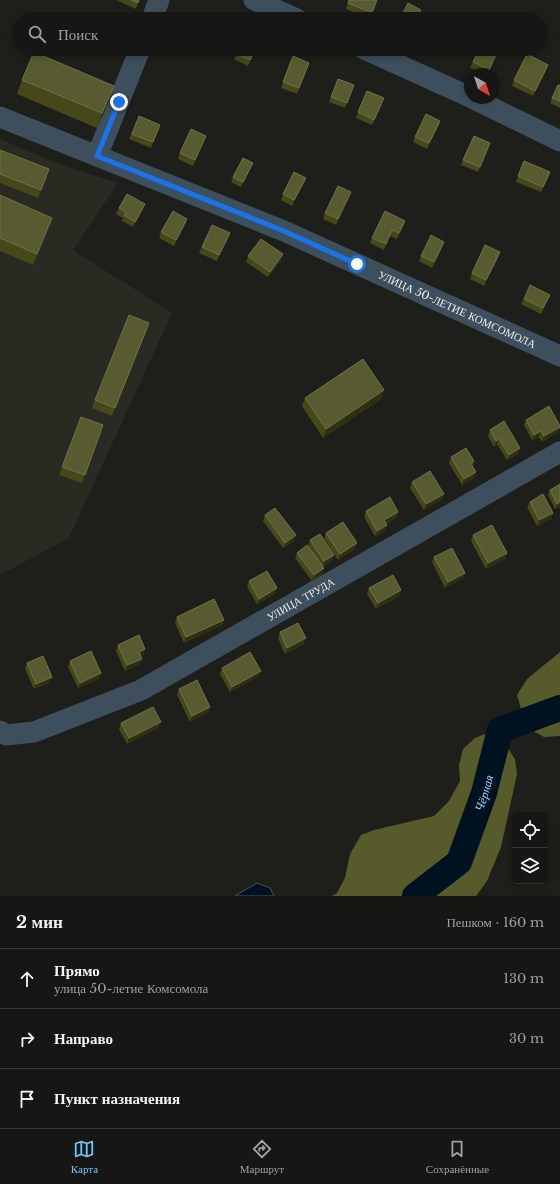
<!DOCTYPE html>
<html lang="ru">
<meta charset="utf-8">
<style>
body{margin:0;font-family:"Libre Baskerville",serif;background:#232422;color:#f1f3f6}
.controls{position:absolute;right:12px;bottom:12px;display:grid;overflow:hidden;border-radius:6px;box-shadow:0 2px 6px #0003}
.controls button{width:36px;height:36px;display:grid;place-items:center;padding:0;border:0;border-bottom:1px solid #353634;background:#161714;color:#f1f3f6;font:20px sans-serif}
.compass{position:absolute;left:464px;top:68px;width:36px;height:36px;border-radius:50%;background:#161714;box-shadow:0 2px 6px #0003;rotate:141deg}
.stop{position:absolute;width:12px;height:12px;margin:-9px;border:3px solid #1a73e8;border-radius:50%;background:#fff}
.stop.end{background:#1a73e8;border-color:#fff;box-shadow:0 1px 4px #0008}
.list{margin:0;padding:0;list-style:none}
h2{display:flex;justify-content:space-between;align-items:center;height:52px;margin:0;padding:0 16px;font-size:17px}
h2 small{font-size:13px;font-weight:400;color:#9e9fa0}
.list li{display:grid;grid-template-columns:26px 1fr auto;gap:12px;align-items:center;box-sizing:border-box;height:60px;padding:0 16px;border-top:1px solid #353634}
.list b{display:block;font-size:15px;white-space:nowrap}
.list p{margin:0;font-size:13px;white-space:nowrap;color:#9e9fa0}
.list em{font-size:13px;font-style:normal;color:#9e9fa0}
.icon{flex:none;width:22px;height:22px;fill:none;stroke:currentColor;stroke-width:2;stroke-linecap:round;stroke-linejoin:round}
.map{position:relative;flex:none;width:560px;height:896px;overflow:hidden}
.search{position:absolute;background:#161714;box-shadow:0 2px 6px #0003;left:12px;right:12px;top:12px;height:44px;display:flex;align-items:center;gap:10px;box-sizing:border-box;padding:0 14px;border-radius:22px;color:#9e9fa0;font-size:15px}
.sheet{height:232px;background:#161714}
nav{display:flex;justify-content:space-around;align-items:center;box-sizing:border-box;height:56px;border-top:1px solid #353634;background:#161714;font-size:11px;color:#9e9fa0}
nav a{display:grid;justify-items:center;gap:2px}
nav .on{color:#73c0f6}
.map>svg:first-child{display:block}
.built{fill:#292a21}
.forest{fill:#575a2a}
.water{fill:#001220;stroke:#47535d}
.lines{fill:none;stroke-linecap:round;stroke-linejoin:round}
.river{stroke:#001220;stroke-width:26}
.minor{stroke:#3d4f5c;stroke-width:21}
.wall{fill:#464819}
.shaded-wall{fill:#2f3010}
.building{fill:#585a2f;stroke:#6f714c}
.route{stroke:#1a73e8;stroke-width:5}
.labels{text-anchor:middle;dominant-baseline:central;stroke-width:4;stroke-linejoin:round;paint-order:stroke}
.street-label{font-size:11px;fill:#ececea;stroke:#151512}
.water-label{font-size:12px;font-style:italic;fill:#9bd2fa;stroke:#151512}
</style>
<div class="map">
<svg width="560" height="896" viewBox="0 0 560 896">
<rect width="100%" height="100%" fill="#1e1f1b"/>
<path class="built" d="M0,139L64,166L118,183L73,250L172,313L69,538L0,575Z"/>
<path class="forest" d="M560,652V736L544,737L526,727L517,695L527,679Z
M485,734L504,743L515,759L517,774L501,847L487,881L476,896H332L337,893L345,878L350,854L361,835L374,830L434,816L449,801L460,781L459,765L463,749L475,738Z"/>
<path class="water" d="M257,883L270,888L274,896H235Z"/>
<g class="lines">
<path class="river" id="s1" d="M415,896L459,862L484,793L500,730L560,708"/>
<g class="minor">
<path d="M254,0L297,19"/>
<path d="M152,19L159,0"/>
<path d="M364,49L470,97"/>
<path d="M472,98L560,141"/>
<path id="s2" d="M0,117L284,231L560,356"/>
<path d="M97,156L140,49"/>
<path id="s3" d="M0,731L6,735L34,732L141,690L560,452"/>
</g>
</g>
<path class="wall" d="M116,0H139L136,9Z
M349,0H377L370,19L346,9Z
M194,49H204L202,53Z
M256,49L248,66L234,59L237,54Z
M434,49H447L445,54Z
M293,56L309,63L297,94L281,88Z
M496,56L488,74H484L470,68L473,62Z
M548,65L546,71L533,96L512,86L514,80Z
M338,79L354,85L345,108L329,102Z
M22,80L109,101L97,128L17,94Z
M560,85V108L550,103L552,98Z
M382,104L372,125L356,118L358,112Z
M139,116L160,125L151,148L129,139Z
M440,121L438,127L427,149L413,142L415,137Z
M206,136L193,166L178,159L180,153Z
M490,143L478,172L461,165L463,160Z
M0,150L49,169L38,198L0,183Z
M250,169L241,187L231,182L233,177Z
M550,172L541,192L516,182L518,176Z
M303,184L292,206L281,200L283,194Z
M351,192L336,225L323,219L325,213Z
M0,195L52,218L48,228L33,265L0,251Z
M119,208L143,210L133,227L122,221L123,218L116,214Z
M187,219L185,225L174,246L159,238L161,232Z
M405,221L397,239L390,236L384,250L370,243L372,238Z
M230,233L217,261L199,253L202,247Z
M442,248L432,268L419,261L421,256Z
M500,252L498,258L484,286L470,279L472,273Z
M248,256L281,260L268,277L246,262Z
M550,295L541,314L521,304L524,299Z
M149,323L112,416L92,408L95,400Z
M305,398L381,399L323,438L302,406Z
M81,417L103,425L82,483L59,475Z
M526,420L560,426V428L558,432L542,442L539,437L532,440L524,425Z
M490,430L520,448L518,454L507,460L497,444L494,447L488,436Z
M451,457L474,461L472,467L476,472L474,478L462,485L449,463Z
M412,482L444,494L442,499L424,510L410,488Z
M550,490L560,507L555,509L548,495Z
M530,502L553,513L551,519L537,526L527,507Z
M366,511L398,512L396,518L386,524L387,525L385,531L375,536L364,517Z
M265,515L296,535L294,541L283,548L263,521Z
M326,533L355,549L338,560L324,538Z
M473,535L507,553L505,559L486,569L471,541Z
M310,540L334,555L332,561L323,566L324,568L322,574L312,581L295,558L297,553H313L308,546Z
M434,557L465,573L463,578L445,588L432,562Z
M249,581L277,588L275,594L257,604L247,587Z
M369,588L399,596L376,609L367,594Z
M177,617L224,620L222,625L184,643L175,623Z
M280,632L304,644L285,654L278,638Z
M118,645L145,649L143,655L141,656L140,664L125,671L116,651Z
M70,661L99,679L78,688L68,667Z
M27,663L52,677L49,683L34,689L25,669Z
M222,668L259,676L230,692L220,674Z
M179,689L210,707L208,712L190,722L177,695Z
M121,723L158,728L127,744L119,729Z"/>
<path class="shaded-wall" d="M255,49H256L248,66L250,60Z
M498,50L496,56L488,74L489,70Z
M548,65L546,71L533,96L535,91Z
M114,86L109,101L97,128L102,113Z
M440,121L438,127L427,149L429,143Z
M206,136L204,141L193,166L195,160Z
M306,178L292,206L294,200Z
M351,192L349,198L336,225L338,219Z
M145,204L143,210L133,227L135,222Z
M52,218L48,228L33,265L37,254Z
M187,219L185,225L174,246L176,240Z
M405,221L403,227L397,239L399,233Z
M392,230L390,236L384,250L386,244Z
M230,233L227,239L217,261L219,255Z
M444,242L442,248L432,268L434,262Z
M500,252L498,258L484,286L486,280Z
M283,254L281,260L268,277L270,272Z
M384,390L381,399L323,438L326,429Z
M560,427L558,432L542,442L544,436Z
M541,431L539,437L532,440L534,435Z
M499,439L497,444L494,447L496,441Z
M520,448L518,454L507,460L509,455Z
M476,472L474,478L462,485L464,479Z
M444,494L442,499L424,510L426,504Z
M560,502V507L555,509L557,504Z
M398,512L396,518L382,526L384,520Z
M553,513L551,519L537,526L539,520Z
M387,525L385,531L375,536L377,531Z
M296,535L294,541L283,548L285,543Z
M357,543L355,549L338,560L340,554Z
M507,553L505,559L486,569L488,563Z
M334,555L332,561L322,567L324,561Z
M324,568L322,574L312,581L314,575Z
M465,573L463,578L445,588L448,582Z
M277,588L275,594L257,604L259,599Z
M401,590L399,596L376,609L378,603Z
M224,620L222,625L184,643L186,637Z
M306,638L304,644L285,654L287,648Z
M145,649L143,655L137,658L139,652Z
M142,659L140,664L125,671L127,665Z
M261,671L259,676L230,692L232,687Z
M101,673L99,679L78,688L80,683Z
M52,677L49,683L34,689L36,684Z
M210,707L208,712L190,722L192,716Z
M161,722L158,728L127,744L129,738Z"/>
<path class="building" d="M131,0H139L138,3Z
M349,0H377L372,13L348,3Z
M408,3L421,10L417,19H400Z
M201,12L216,19H198Z
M239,49H255L250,60L237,54Z
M479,49H497L498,50L489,70L473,62Z
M34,52L114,86L102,113L22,80Z
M527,54L548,65L535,91L514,80Z
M293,56L309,63L299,88L283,82Z
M338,79L354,85L347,103L331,97Z
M558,85H560V101L552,98Z
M367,91L384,98L374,120L358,112Z
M426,114L440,121L429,143L415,137Z
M139,116L160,125L153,142L132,134Z
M191,129L206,136L195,160L180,153Z
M474,136L490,143L480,167L463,160Z
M0,150L49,169L41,190L0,174Z
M243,158L253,163L243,182L233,177Z
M524,161L550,172L543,187L518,176Z
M294,172L306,178L294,200L283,194Z
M338,186L351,192L338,219L325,213Z
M127,194L145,204L135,222L124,215L126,212L119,208Z
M0,195L52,218L37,254L0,238Z
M173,211L187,219L176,240L161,232Z
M385,211L405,221L399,233L392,230L386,244L372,238Z
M212,225L230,233L219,255L202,247Z
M431,235L444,242L434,262L421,256Z
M261,239L283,254L270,272L248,256Z
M485,245L500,252L486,280L472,273Z
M530,285L550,295L543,308L524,299Z
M129,315L149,323L115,408L95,400Z
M363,359L384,390L326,429L305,398Z
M549,406L560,426V427L544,436L541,431L534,435L526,420Z
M81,417L103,425L85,475L62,467Z
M504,421L520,448L509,455L499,439L496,441L490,430Z
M466,448L474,461L471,464L476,472L464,479L451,457Z
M430,471L444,494L426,504L412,482Z
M560,484V502L557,504L550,490Z
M543,494L553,513L539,520L530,502Z
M390,497L398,512L384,520L387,525L377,531L366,511Z
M275,508L296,535L285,543L265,515Z
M343,522L357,543L340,554L326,533Z
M492,525L507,553L488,563L473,535Z
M320,534L334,555L324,561L310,540Z
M307,545L324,568L314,575L297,553Z
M452,548L465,573L448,582L434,557Z
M267,571L277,588L259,599L249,581Z
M393,575L401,590L378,603L369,588Z
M214,599L224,620L186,637L177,617Z
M298,623L306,638L287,648L280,632Z
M139,635L145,649L139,652L142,659L127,665L118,645Z
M91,651L101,673L80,683L70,661Z
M250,652L261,671L232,687L222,668Z
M43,656L52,677L36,684L27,663Z
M197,680L210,707L192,716L179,689Z
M153,707L161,722L129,738L121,723Z"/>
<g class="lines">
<path class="route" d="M119,102L97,156L284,231L357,264"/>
</g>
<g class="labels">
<g class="street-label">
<text stroke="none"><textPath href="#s2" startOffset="496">УЛИЦА 50-ЛЕТИЕ КОМСОМОЛА</textPath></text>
<text stroke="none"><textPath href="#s3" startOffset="334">УЛИЦА ТРУДА</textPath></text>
</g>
<g class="water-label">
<text stroke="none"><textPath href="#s1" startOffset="129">Чёрная</textPath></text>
</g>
</g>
</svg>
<div class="controls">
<button><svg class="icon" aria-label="locate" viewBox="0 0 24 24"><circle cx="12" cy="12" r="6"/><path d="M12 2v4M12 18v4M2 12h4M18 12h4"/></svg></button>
<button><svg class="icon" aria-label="layers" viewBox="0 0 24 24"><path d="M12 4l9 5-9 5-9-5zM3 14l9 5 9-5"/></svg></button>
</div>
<svg class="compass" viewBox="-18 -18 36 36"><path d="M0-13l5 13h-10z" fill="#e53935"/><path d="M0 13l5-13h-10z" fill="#9e9fa0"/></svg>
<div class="stop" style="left:357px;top:264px"></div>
<div class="stop end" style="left:119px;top:102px"></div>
<div class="search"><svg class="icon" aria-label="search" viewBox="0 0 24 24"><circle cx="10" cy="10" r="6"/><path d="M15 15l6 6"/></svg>Поиск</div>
</div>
<section class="sheet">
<h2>2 мин<small>Пешком · 160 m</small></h2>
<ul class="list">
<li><svg class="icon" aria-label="ahead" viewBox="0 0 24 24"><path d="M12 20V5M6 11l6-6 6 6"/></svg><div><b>Прямо</b><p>улица 50-летие Комсомола</p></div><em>130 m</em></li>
<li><svg class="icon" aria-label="right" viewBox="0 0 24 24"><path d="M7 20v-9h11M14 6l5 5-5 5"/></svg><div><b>Направо</b></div><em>30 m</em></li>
<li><svg class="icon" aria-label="arrive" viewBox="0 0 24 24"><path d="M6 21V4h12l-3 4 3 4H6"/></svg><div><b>Пункт назначения</b></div></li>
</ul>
</section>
<nav>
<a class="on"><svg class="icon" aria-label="map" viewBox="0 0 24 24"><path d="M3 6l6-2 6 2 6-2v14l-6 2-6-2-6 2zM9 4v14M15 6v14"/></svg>Карта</a>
<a><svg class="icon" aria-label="directions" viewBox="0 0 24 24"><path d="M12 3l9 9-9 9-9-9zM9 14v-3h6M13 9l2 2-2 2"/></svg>Маршрут</a>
<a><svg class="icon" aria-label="saved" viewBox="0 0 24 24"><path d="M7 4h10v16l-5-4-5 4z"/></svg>Сохранённые</a>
</nav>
